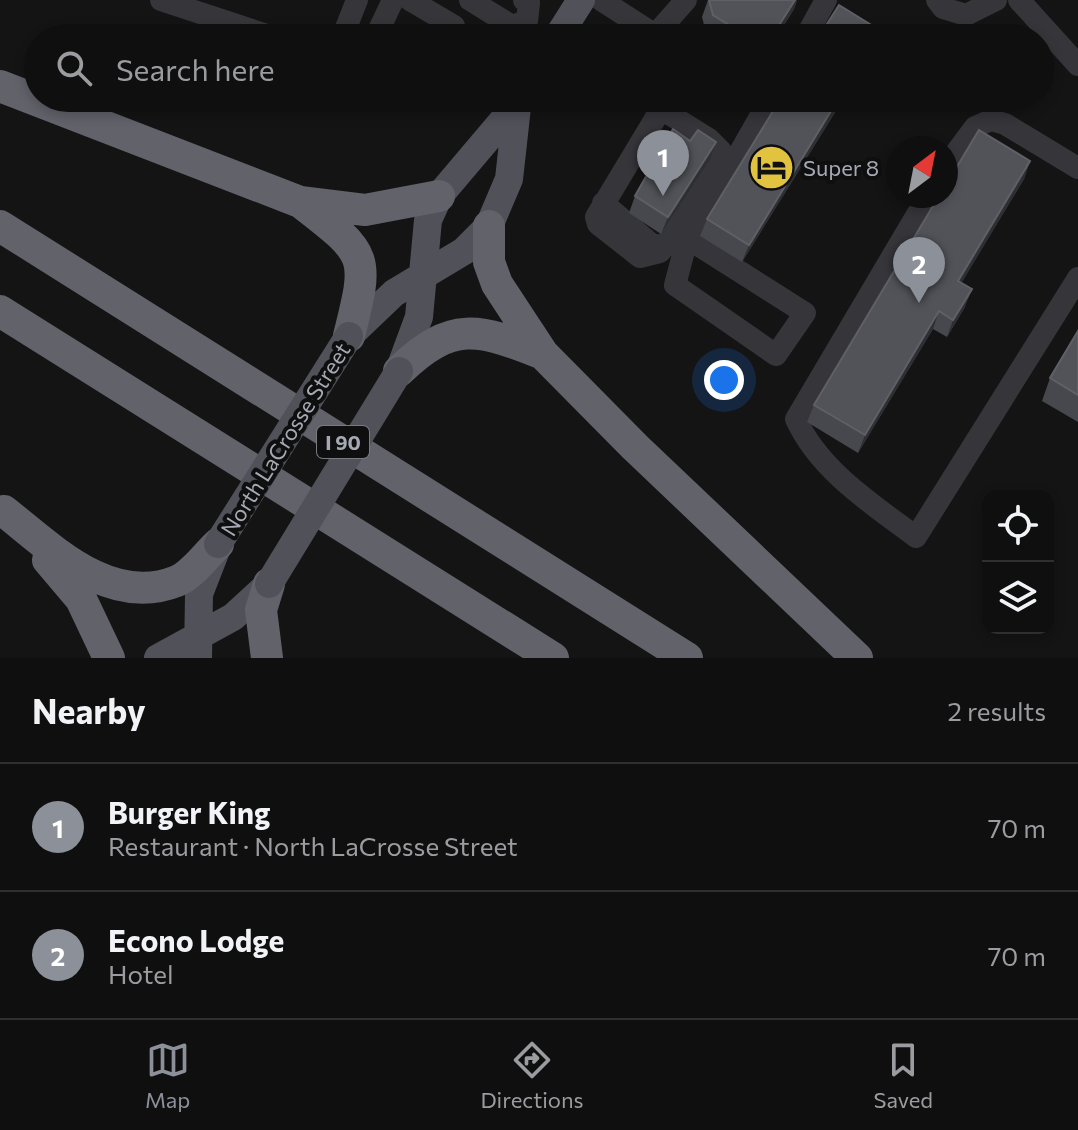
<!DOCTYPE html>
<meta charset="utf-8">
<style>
body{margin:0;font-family:Commissioner,sans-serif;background:#181819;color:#f1f3f6}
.controls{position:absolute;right:24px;bottom:24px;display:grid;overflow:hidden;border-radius:16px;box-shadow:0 4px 12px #0003}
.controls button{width:72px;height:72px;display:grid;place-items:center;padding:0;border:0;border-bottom:2px solid #2f2f30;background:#0f0f10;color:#f1f3f6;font:40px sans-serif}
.compass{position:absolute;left:886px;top:136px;width:72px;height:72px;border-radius:50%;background:#0f0f10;box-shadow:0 4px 12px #0003;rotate:32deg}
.you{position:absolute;left:724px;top:380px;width:28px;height:28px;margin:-20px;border:6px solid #fff;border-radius:50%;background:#1a73e8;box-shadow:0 0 0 12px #1a73e833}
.badge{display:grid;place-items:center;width:52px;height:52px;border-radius:50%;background:#8c9099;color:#fff;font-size:26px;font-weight:700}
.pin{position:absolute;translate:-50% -66px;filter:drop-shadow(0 2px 4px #0008)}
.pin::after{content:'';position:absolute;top:42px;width:28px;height:24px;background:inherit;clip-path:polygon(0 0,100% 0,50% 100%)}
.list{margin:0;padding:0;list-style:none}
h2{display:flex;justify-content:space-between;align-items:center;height:104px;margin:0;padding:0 32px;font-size:34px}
h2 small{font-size:26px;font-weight:400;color:#9b9c9f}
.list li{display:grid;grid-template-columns:52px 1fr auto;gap:24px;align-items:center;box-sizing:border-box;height:128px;padding:0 32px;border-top:2px solid #2f2f30}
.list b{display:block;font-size:30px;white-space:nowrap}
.list p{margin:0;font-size:26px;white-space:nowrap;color:#9b9c9f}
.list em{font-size:26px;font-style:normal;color:#9b9c9f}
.icon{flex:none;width:44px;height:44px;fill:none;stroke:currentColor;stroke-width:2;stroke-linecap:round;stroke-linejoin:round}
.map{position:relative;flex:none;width:1078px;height:658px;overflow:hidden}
.search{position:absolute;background:#0f0f10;box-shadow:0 4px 12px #0003;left:24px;right:24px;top:24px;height:88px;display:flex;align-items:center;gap:20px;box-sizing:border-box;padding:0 28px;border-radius:44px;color:#9b9c9f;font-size:30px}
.sheet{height:360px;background:#0f0f10}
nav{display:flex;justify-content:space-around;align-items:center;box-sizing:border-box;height:112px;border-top:2px solid #2f2f30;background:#0f0f10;font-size:22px;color:#9b9c9f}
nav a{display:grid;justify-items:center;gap:4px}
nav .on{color:#8c9099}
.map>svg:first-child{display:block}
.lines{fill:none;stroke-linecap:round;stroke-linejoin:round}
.minor{stroke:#35353a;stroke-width:22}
.major{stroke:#515259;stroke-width:28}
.highway{stroke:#61626a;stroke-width:32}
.major-bridge{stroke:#515259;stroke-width:28}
.wall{fill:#47484d}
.shaded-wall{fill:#2e2f32}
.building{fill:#515358;stroke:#5f6066;stroke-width:2}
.labels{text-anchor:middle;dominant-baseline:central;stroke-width:8;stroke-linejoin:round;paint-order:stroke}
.shield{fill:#0f0f10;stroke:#797b83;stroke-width:2}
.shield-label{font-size:20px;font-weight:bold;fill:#a6a9b4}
.poi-label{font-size:22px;fill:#a6a9b4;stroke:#0f0f10;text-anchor:start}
.street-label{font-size:22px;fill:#a6a9b4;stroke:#0f0f10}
</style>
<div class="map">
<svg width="1078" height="658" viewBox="0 0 1078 658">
<rect width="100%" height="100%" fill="#141415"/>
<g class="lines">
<path class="minor" d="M161,0L276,38
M410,0L454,26L447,38
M470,0L512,26L527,21
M524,0L529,3L527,21
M601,0L660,38
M937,0L943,8L966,15L996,0
M1019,0L1078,65
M655,35L686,0
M342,38L357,0
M375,38L393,0
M805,38L826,0
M644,98L661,109L596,217L598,224L640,257L660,252L667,243
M946,166L975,127L991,120L1005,124L1078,168
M928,196L796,419C819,470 872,504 916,537L1078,278
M603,203L650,243L657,246L667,243L721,151L709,139L661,109
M690,240L805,313L776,355L675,285L684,251L765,108"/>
<path class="major" d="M557,38L581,0
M349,336L394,293L464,251L489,226L509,179L517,107
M399,371L419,317L428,220L439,196L522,98
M158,658L233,617L269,584
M198,658L199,594L218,545"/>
<path class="highway" d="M0,86L300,202L365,210L439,196
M303,204C369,255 369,256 349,336
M0,226L687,658
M489,226V262L497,284L543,354L635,447L857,658
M0,311L553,658
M399,371C452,320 478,328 543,354
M4,511C52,549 110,608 177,581C192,575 206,555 218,544
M48,560L81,599L109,658
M267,658L261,610L269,584"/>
<path class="major-bridge" d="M218,544L349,336
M269,584L399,371"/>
</g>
<path class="wall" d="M708,0H797L794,9L776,38H715L706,33L702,17Z
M781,98H844L742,262L700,236L707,219Z
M710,160L661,234L629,213L635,196Z
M1030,161L1024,179L961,283L965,307L947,337L933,329L858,453L807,422L814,405Z
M1078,331V422L1042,401L1050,378Z"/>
<path class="shaded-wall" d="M795,0H797L794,9L776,38H771Z
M839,98H844L742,262L749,245Z
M716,142L710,160L661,234L668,217Z
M1030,161L1024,179L952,299L958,281Z
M972,289L965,307L947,337L953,320Z
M939,311L933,329L858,453L865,435Z"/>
<path class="building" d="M709,0H795L771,38H750L713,15Z
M839,5L881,31L876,38H818Z
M781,98H839L749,245L707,219Z
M673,129L690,141L698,130L716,142L668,217L635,196Z
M979,130L1030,161L958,281L972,289L953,320L939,311L865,435L814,405L939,196H946V185Z
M1078,331V395L1050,378Z"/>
<defs>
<symbol id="hotel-disc" viewBox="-11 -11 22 22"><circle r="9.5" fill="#e2c33f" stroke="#0f0f10"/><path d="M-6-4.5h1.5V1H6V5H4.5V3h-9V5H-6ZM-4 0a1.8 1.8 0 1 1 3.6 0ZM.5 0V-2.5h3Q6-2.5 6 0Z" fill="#111"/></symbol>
</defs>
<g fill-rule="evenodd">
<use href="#hotel-disc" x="746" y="142" width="51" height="51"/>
</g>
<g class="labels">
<rect class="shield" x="317" y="426" width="52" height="32" rx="6"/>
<g class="shield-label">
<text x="343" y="442">I 90</text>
</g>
<g class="poi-label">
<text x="803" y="167">Super 8</text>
</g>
<g class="street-label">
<text transform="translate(285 439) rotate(-58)">North LaCrosse Street</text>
</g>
</g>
</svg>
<div class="controls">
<button><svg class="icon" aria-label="locate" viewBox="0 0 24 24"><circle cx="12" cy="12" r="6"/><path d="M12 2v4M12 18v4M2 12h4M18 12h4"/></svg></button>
<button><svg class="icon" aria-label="layers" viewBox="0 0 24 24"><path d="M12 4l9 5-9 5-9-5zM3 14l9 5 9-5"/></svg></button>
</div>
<svg class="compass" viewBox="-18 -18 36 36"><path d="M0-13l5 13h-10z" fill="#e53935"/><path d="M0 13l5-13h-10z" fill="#9b9c9f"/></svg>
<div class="you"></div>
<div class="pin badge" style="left:663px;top:196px">1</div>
<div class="pin badge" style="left:919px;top:303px">2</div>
<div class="search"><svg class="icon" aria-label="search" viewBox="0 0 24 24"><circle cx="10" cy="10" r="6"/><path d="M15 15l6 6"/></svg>Search here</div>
</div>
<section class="sheet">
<h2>Nearby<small>2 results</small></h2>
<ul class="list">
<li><span class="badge">1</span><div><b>Burger King</b><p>Restaurant · North LaCrosse Street</p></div><em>70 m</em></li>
<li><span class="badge">2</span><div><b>Econo Lodge</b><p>Hotel</p></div><em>70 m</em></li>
</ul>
</section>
<nav>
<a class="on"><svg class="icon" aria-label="map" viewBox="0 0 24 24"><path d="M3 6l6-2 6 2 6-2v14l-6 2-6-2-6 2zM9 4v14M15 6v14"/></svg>Map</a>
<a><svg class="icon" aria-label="directions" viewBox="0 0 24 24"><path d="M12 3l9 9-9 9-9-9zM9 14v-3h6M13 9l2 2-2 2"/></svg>Directions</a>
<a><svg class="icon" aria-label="saved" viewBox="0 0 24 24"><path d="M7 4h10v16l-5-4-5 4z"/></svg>Saved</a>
</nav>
